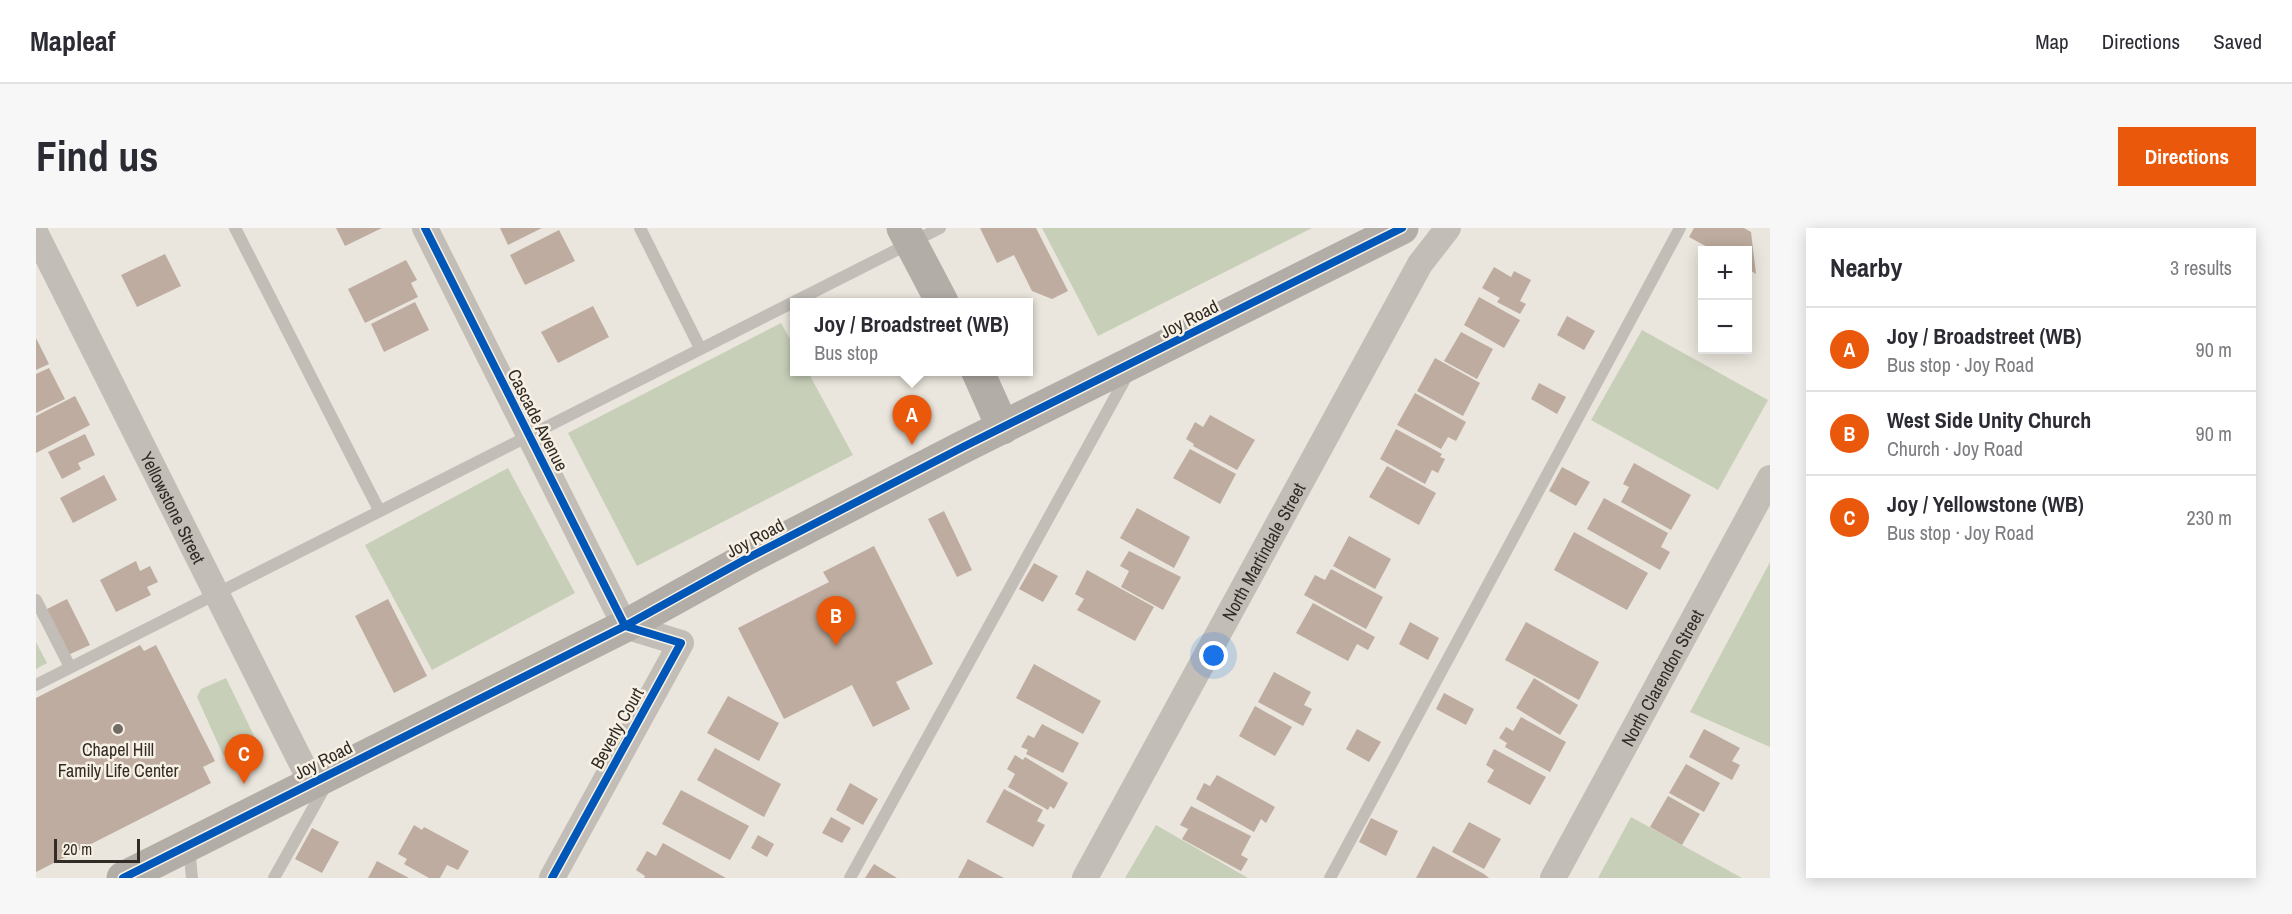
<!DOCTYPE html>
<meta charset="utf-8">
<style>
body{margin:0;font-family:"Archivo Narrow",sans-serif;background:#f7f7f7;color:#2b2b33}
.controls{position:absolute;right:18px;top:18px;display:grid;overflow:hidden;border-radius:0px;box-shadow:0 3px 15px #0003}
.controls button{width:54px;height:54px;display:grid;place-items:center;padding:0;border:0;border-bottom:2px solid #e1e1e2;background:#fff;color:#2b2b33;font:30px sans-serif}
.scale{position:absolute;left:18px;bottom:15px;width:86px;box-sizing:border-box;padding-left:6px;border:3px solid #322b26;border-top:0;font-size:16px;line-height:21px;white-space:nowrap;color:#322b26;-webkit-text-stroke:4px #f7f0e4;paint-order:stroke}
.you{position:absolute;left:1178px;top:428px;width:21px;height:21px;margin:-15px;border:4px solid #fff;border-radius:50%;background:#1a73e8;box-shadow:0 0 0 9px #1a73e833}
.badge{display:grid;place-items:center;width:39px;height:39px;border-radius:50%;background:#ea580c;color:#fff;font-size:20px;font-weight:700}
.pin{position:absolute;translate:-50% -50px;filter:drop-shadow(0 2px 3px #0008)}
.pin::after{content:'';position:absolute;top:32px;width:21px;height:18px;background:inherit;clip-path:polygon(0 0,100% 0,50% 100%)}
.popup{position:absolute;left:754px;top:70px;width:243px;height:78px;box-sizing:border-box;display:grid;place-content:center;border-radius:0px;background:#fff;filter:drop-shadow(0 2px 4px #0005);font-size:20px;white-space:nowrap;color:#7c7c81}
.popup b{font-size:22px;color:#2b2b33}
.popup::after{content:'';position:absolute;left:50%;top:100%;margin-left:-12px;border:12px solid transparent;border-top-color:#fff}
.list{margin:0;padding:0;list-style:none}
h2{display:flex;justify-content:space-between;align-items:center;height:78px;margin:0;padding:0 24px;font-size:26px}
h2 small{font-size:20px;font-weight:400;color:#7c7c81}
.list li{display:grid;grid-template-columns:39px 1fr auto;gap:18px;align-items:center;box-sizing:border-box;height:84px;padding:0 24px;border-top:2px solid #e1e1e2}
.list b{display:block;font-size:22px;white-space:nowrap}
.list p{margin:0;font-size:20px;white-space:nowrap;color:#7c7c81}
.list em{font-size:20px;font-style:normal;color:#7c7c81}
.map{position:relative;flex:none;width:1734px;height:650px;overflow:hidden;border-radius:0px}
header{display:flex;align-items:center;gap:36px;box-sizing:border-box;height:84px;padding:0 30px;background:#fff;border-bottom:2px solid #e1e1e2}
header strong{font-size:28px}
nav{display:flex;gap:33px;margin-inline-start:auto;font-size:21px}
.intro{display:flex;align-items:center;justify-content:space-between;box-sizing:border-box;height:144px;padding:0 36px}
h1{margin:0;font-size:42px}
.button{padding:15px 27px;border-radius:0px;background:#ea580c;color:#fff;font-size:21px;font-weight:700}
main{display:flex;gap:36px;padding:0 36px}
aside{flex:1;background:#fff;border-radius:0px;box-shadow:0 3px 15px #0003}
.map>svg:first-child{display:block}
.green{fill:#c8cfb8}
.building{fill:#bdac9f}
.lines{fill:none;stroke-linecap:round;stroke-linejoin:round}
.lane{stroke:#c2bdb7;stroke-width:12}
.street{stroke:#c2bdb7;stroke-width:26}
.secondary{stroke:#b3ada7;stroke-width:33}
.cycleway-casing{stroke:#f7f0e4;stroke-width:11}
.cycleway{stroke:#0057b8;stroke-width:8}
.poi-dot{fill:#726c66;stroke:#f7f0e4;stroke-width:2}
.labels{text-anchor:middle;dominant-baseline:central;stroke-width:5;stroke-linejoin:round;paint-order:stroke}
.street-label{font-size:18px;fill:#322b26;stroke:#f7f0e4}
.poi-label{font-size:18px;fill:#322b26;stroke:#f7f0e4}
</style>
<header>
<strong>Mapleaf</strong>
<nav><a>Map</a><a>Directions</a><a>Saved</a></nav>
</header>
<div class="intro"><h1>Find us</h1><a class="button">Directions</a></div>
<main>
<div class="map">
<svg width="1734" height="650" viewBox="0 0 1734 650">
<rect width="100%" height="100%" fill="#eae6dd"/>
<path class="green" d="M1006,0H1276L1062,108Z
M745,95L759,120V144H772L817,227L601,338L532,205Z
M1606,102L1732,172L1682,262L1555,192Z
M472,240L539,365L396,442L329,317Z
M1734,334V519L1654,484Z
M0,414L11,435L0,441Z
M190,450L225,522L202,533L187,527L161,469L165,461Z
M1595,589L1706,650H1562Z
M1120,597L1212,650H1089Z"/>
<path class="building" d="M300,0H346L309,18Z
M464,0H506L472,17Z
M944,0H1000L1032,63L1016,71L996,63L978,27L961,35Z
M1658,0H1708L1715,4L1720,46L1712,41V22H1677L1653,9Z
M523,2L539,33L489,57L474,27Z
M129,26L145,58L101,79L85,47Z
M370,32L381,52L375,55L382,69L329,95L312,61Z
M1458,39L1475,49L1478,43L1495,52L1484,73L1490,76L1484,86L1461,74L1464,70L1446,60Z
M1443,69L1484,92L1468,120L1428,97Z
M379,74L393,102L348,124L335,96Z
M557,78L573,109L522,135L505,104Z
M1531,88L1559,103L1548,122L1521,107Z
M1425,104L1457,121L1441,151L1408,133Z
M0,110L13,136L0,142Z
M1399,130L1444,155L1427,188L1381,163Z
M13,140L29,171L0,185V146Z
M1503,155L1530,169L1521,186L1495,171Z
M1379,165L1430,194L1420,213L1412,209L1405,221L1361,197Z
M39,168L54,197L0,225V188Z
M1174,187L1219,212L1201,242L1157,218L1158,216L1150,211L1159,194L1167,199Z
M1360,201L1406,226L1404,229L1409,231L1402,245L1396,242L1389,256L1344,231Z
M49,206L59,227L42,235L45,241L26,251L12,224Z
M1154,221L1200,246L1184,276L1137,250Z
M1598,235L1655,267L1635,302L1585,274L1593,259L1587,256Z
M1351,238L1400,265L1383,297L1333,269Z
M1526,239L1554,254L1540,278L1513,263Z
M68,247L81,272L37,295L24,270Z
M1568,270L1632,305L1625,319L1634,324L1624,342L1551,301Z
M1101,280L1154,309L1138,340L1084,310Z
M908,283L936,342L921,349L892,291Z
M1538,304L1612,345L1591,382L1518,342Z
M1313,308L1355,331L1339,361L1297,338Z
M838,318L897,436L860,454L874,481L837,499L816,457L748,491L702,400L793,354L787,344Z
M1093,323L1145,349L1127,382L1085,359L1093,343L1084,338Z
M100,333L104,343L114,338L122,354L111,359L115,367L80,384L64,352Z
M998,335L1022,348L1007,374L983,361Z
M1295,341L1347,369L1330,401L1268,367L1279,347L1289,352Z
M1051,342L1118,379L1099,413L1041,382L1048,371L1039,366Z
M31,371L54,417L32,427L9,382Z
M352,371L391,448L358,465L319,388Z
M1277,375L1339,409L1332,422L1321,416L1312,433L1260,405Z
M1374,394L1403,410L1392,432L1363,416Z
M1490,394L1563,434L1543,472L1469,432Z
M104,417L108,423L120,417L179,533L167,539L175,555L0,644V470Z
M998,436L1065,473L1047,506L980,470Z
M1238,444L1275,464L1268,477L1276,481L1267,498L1222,474Z
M1498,450L1542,477L1524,507L1480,480Z
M1408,465L1438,481L1430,497L1400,481Z
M692,468L743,495L723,533L671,505Z
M1219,478L1256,499L1239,528L1203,508Z
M1485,489L1530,514L1514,544L1469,519L1471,515L1463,510L1470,499L1477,503Z
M1006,496L1043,515L1027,545L990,526L992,522L985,519L992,507L998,510Z
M1321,501L1345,514L1333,534L1310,521Z
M1668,501L1704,520L1696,533L1704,537L1696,552L1653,529Z
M679,520L745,556L728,589L661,552Z
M1458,521L1510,549L1494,577L1451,554L1458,542L1450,537Z
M979,527L987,532L989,529L1032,555L1018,581L1014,578L1012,582L972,559L979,546L971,541Z
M1650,536L1684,555L1668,584L1633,565Z
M1181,547L1239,579L1230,595L1225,591L1218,604L1160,571L1168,555L1174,558Z
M814,555L842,571L827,597L800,582Z
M968,561L1007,582L1001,593L1009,597L997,619L950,594Z
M645,562L713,598L694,632L626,596Z
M1632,568L1664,586L1646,617L1614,599Z
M1155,578L1215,608L1205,627L1212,631L1205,643L1146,611L1152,601L1144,597Z
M795,589L815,600L806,615L786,605Z
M1335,590L1362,603L1350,628L1323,614Z
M1433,594L1465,611L1448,641L1416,624Z
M378,597L386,602L388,599L433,623L422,642L411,637L404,650H393L368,636L371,631L362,626Z
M276,600L303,614L286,645L259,631Z
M722,607L738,616L731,629L715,620Z
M627,615L690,650H608L609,648L600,642L611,623L620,628Z
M1397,618L1448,646L1453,650H1380Z
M932,631L968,650H922Z
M341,633L373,650H332Z
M838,636L861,650H829Z"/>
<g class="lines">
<path class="lane" d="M199,0L343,282
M604,0L664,120
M0,372L34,439
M0,457L904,0
M153,618L156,650
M238,650L290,557
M814,650L1093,144
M1294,650L1644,0"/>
<g class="street">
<path d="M389,0L589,398L645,415L516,650"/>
<path id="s1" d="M0,6L275,554"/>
<path id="s2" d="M1049,650L1384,36L1412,0"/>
<path id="s3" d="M1517,650L1734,250"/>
</g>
<path class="secondary" d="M867,0L906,74
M942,144L967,200
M87,650L589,398L710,331L927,219L1366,0"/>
<defs>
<path id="cycleway" d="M389,0L589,398L645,415L516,650
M87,650L589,398L710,331L927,219L1366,0"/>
</defs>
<use href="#cycleway" class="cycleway-casing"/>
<use href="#cycleway" class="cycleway"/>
</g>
<circle class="poi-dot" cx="82" cy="501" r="6"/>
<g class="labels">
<g class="street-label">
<text transform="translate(1153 91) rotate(-27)">Joy Road</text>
<text transform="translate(502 192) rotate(63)">Cascade Avenue</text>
<text stroke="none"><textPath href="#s1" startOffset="306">Yellowstone Street</textPath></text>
<text transform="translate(719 310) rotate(-28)">Joy Road</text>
<text stroke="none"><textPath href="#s2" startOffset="372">North Martindale Street</textPath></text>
<text stroke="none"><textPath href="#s3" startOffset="228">North Clarendon Street</textPath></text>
<text transform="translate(581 500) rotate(-61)">Beverly Court</text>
<text transform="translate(287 532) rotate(-27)">Joy Road</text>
</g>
<g class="poi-label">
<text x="82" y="521">Chapel Hill<tspan x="82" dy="21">Family Life Center</tspan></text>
</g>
</g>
</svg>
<div class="controls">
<button>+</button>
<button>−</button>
</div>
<div class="scale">20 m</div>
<div class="you"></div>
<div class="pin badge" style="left:876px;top:217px">A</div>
<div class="popup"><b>Joy / Broadstreet (WB)</b>Bus stop</div>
<div class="pin badge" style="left:800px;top:418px">B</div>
<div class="pin badge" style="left:208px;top:556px">C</div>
</div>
<aside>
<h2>Nearby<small>3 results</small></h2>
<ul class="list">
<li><span class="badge">A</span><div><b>Joy / Broadstreet (WB)</b><p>Bus stop · Joy Road</p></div><em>90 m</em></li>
<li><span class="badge">B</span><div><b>West Side Unity Church</b><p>Church · Joy Road</p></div><em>90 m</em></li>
<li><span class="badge">C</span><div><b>Joy / Yellowstone (WB)</b><p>Bus stop · Joy Road</p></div><em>230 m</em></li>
</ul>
</aside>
</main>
